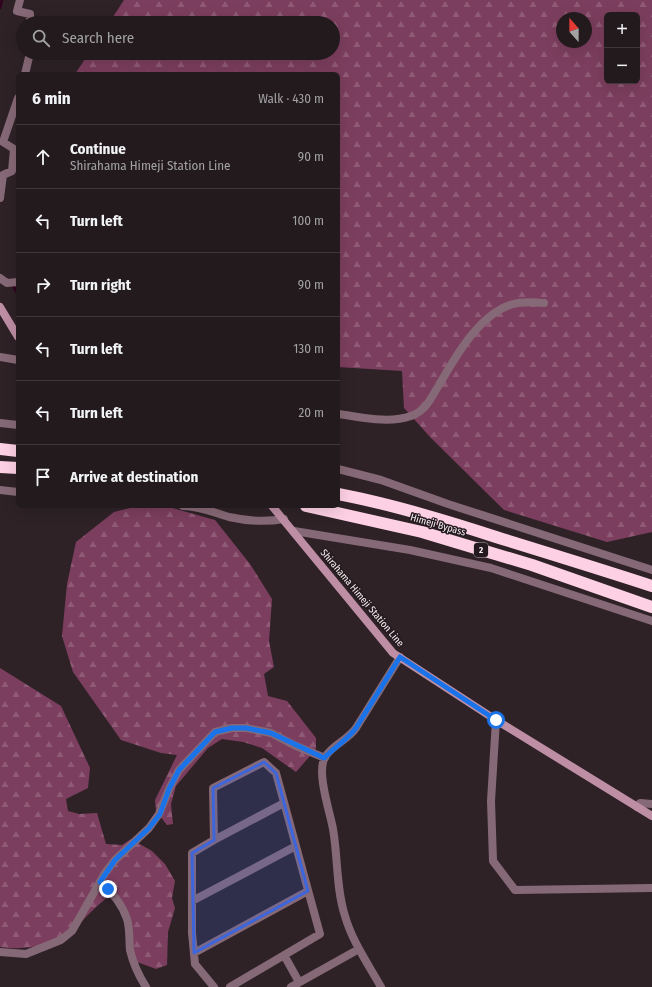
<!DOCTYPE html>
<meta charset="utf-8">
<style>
body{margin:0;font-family:"Fira Sans Condensed",sans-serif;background:#2e272a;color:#f1f3f6}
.controls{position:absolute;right:12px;top:12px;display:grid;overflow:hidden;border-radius:6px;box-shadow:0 4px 16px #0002}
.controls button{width:36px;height:36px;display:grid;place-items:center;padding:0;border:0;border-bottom:1px solid #3f383b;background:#221a1d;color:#f1f3f6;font:20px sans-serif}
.compass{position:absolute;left:556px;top:12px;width:36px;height:36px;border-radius:50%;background:#221a1d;box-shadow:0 4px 16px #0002;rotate:339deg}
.stop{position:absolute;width:12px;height:12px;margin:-9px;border:3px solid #1a73e8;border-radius:50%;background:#fff}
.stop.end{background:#1a73e8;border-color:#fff;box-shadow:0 1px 4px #0008}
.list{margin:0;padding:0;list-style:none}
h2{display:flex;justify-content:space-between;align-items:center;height:52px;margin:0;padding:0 16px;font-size:17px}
h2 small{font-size:13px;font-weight:400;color:#a2a1a4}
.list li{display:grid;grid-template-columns:26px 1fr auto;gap:12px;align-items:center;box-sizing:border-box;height:64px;padding:0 16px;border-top:1px solid #3f383b}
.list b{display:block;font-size:15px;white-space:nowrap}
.list p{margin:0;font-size:13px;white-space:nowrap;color:#a2a1a4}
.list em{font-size:13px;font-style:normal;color:#a2a1a4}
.icon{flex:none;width:22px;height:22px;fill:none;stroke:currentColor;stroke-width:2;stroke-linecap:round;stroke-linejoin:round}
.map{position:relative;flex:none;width:652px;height:987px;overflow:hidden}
.search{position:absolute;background:#221a1d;box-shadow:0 4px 16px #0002;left:16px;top:16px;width:324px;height:44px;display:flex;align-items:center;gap:10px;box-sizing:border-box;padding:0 14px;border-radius:22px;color:#a2a1a4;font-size:15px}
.panel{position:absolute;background:#221a1d;box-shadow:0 4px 16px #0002;left:16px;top:72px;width:324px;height:436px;border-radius:6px}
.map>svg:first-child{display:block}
.forest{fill:url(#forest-firs);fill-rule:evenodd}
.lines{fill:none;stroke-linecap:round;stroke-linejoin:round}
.stream{stroke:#32001d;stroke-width:2.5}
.street{stroke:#866976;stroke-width:8}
.secondary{stroke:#be8ea4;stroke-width:8}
.highway{stroke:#fdd0e4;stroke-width:12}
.route{stroke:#1a73e8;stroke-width:5}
.marked{fill:#3e66dc;fill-opacity:0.2;stroke:#3e66dc;stroke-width:3;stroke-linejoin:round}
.labels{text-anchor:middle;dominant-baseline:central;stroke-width:3;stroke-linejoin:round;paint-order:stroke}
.shield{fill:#24191e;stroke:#b8afb2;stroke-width:1}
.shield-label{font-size:9px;font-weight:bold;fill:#f7eff2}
.street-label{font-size:10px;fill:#f7eff2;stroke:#24191e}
</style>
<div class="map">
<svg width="652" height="987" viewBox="0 0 652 987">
<defs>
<pattern id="forest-firs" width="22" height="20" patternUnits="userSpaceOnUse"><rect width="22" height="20" fill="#7c3e5e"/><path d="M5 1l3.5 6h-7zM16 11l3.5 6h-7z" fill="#8f5a76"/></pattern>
</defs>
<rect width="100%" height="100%" fill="#2e2227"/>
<path class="forest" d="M124,0H652V532L607,542L504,510L431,438L404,408L402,371L338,367V74H75L89,53H333V23H109ZM607,15H637V81H607ZM562,18H586V42H562Z
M169,507L215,520L250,564L272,599L269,641L274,667L264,674L268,696L287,701L316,738V749L296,772L262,748L243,742L222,739L208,748L176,786L171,804L173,824L167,825L156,811L155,800L177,755L161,753L121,740L73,672L62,636L67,584L76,542L114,512L130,508Z
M0,668L61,706L90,768L88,788L66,799L68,811L79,814L97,813L106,844L122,845L131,839L152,851L165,864L175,881L172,898L175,908L168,932L167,965L156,969L137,962L116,893C100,900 89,915 76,927C56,945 26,951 0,947Z"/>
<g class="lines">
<path class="stream" d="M0,8L2,0
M13,285L18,295"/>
<path class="street" d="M20,0L17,11L30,14V23
M25,74L30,53
M0,198L3,175L12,171L14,149L3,142L18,98
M0,278L7,283L18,282
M0,357L18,360
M338,414C361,417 388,424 411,416C426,411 431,398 439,385C455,357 480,313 513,304C523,301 534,302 544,303
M0,423L18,425
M338,469L381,480L448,504L652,570
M0,490L18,492
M183,506C199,506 213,512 229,517C247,521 266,522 284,519
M294,531L410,550L491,568L652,621
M496,720L491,801L493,861L515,890L652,888
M637,807L640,803L652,804
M214,840L284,803
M100,882C112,892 122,904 127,919C130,928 129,940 130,950C133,963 139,976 146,987
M192,901L296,846
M0,952L26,954L61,940L72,931L105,873L115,860L149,828L159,814L169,789L179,770L215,732L232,728H246L271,733L296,746L325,758
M194,953L308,891
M284,955L299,982
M214,987L195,964L192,933V853L214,840L213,788L264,762L276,773L320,934L230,987
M291,987L359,949
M381,987C368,964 352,941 345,916C336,889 338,857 333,829C330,812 316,772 325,757C333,744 348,740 356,728L400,657"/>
<path class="secondary" d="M0,307L18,337
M272,506L393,653L496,720L652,816"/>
<path class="highway" d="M0,449L18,451
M0,467L18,468
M338,494C391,504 444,520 496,537C548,553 600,569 652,586
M306,506L422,532L532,565L652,607"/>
</g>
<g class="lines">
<path class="route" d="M108,889L100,882L115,860L149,828L160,814L169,789L179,770L215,732L232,728H246L271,733L324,758C335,747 347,740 356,728L400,657L496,720"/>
</g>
<path class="marked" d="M264,762L276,773L308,891L194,953L192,853L214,840L213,788Z"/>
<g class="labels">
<rect class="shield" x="474" y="543" width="14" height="14" rx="3"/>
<g class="shield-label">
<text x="481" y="550">2</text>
</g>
<g class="street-label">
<text transform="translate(438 525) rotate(16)">Himeji Bypass</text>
<text transform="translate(362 598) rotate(50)">Shirahama Himeji Station Line</text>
</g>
</g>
</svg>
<div class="controls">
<button>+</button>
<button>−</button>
</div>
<svg class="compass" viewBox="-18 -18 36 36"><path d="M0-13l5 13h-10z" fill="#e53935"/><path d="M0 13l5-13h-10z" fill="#a2a1a4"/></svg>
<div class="stop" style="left:496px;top:720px"></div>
<div class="stop end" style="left:108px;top:889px"></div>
<div class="search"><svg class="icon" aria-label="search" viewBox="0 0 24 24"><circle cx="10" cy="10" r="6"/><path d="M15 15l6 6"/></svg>Search here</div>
<section class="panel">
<h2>6 min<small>Walk · 430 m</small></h2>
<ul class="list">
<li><svg class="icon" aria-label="ahead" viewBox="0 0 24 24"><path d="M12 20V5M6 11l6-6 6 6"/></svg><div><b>Continue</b><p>Shirahama Himeji Station Line</p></div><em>90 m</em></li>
<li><svg class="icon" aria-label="left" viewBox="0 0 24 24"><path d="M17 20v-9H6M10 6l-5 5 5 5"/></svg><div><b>Turn left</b></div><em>100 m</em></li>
<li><svg class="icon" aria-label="right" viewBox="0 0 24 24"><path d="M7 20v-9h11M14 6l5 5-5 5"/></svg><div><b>Turn right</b></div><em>90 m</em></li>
<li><svg class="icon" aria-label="left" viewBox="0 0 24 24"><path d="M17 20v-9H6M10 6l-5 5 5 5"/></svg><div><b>Turn left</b></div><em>130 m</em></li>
<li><svg class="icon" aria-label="left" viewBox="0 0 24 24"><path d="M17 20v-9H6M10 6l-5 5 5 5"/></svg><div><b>Turn left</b></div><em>20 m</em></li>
<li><svg class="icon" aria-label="arrive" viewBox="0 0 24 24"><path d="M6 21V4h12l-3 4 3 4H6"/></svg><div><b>Arrive at destination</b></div></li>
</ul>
</section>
</div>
